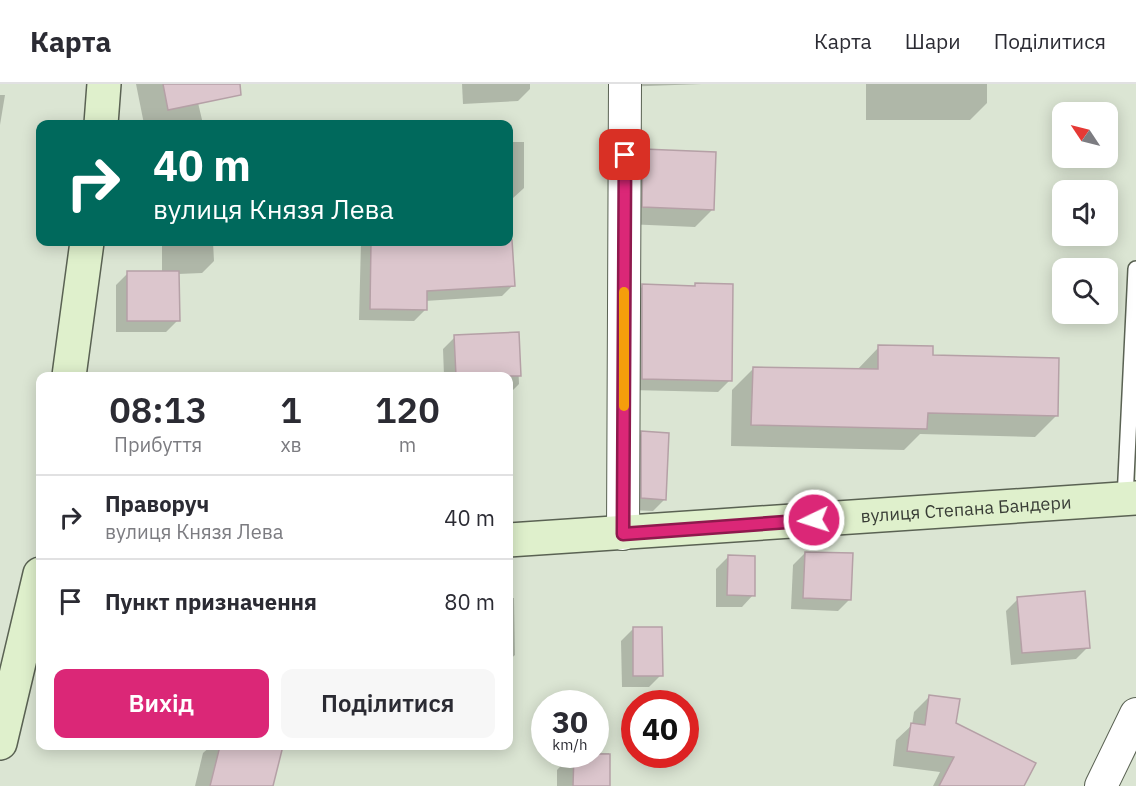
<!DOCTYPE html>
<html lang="uk">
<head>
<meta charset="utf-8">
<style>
	body { margin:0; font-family:"IBM Plex Sans",sans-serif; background:#f7f7f7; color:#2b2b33; height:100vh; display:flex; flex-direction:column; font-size:22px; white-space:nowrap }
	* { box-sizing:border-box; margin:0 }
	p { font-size:20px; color:#7c7c81 }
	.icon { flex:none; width:33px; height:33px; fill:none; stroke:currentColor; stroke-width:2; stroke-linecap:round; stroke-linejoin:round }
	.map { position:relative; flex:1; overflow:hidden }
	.sheet { position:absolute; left:36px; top:288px; width:477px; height:378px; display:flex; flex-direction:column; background:#fff; border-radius:12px; box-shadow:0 3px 15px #0003 }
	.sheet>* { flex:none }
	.top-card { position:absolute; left:36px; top:36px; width:477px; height:126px; border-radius:12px; box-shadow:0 3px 15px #0003; background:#00695c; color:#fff; overflow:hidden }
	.needle { width:39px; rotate:305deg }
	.fabs { position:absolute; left:1052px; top:18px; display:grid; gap:12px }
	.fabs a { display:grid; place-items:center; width:66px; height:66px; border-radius:12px; background:#fff; box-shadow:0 3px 15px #0003; font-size:30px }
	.speed { position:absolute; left:531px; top:606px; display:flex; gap:12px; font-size:30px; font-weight:700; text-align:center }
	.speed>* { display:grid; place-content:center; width:78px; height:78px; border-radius:50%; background:#fff; box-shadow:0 3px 15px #0003; line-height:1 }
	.speed small { font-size:15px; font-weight:400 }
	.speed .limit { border:9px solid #d22; background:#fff; color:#111 }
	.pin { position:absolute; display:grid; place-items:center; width:51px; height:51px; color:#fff; margin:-26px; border-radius:12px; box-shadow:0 3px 9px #0006 }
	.me { position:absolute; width:66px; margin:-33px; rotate:266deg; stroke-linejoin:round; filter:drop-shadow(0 0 4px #0008) }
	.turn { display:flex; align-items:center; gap:21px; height:126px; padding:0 18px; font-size:27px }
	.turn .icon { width:78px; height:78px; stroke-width:2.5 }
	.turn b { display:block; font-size:42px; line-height:51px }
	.eta { display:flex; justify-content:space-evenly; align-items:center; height:102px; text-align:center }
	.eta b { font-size:36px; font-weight:600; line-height:42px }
	.action { display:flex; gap:12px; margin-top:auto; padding:12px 18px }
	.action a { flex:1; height:69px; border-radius:12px; background:#db2777; color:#fff; font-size:24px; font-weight:600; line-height:69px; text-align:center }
	.action a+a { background:#f7f7f7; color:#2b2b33 }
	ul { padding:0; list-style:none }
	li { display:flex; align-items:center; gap:18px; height:84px; padding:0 18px; border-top:2px solid #e1e1e2 }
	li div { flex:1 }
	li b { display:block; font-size:22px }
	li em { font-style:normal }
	header { display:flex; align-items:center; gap:36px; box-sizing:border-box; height:84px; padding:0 30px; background:#fff; border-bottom:2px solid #e1e1e2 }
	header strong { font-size:28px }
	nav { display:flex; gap:33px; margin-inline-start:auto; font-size:21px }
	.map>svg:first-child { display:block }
</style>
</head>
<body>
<header>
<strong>Карта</strong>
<nav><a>Карта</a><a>Шари</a><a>Поділитися</a></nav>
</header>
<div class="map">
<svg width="1136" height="702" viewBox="0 0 1136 702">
	<rect width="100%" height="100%" fill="#dbe5d3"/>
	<g fill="#0003">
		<polygon points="136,0 202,0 195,6 203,40 144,40"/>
		<polygon points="462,0 530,0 530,5 518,17 463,20"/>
		<polygon points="621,0 702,0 621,3"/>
		<polygon points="866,0 987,0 987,19 970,36 866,36"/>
		<polygon points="0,11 5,11 0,41"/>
		<polygon points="508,58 524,58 524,104 512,115 508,115"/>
		<polygon points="643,67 712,126 695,143 626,140 626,84"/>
		<polygon points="162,158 213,158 214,177 202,189 178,190 178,236 166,248 116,248 116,201 128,189 162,189"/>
		<polygon points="361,158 455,158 513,201 502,212 425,217 425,226 414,237 359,236"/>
		<polygon points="696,201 730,296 718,308 630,306 631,214 643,202 693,204"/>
		<polygon points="517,250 519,300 508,311 508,292 444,292 443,265 455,253"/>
		<polygon points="879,263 931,273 1057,331 1035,353 920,350 904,366 731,362 732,306 754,284 857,286"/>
		<polygon points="642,349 665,415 653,427 630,426 630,361"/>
		<polygon points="508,351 512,351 512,400 508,403"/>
		<polygon points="805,469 850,515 838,527 791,525 793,481"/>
		<polygon points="728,473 753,511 742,523 716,523 716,485"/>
		<polygon points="508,514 514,514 515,571 508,577"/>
		<polygon points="1018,515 1088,563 1076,575 1011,581 1006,527"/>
		<polygon points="633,545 661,591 649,603 622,603 621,557"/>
		<polygon points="930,612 955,640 1023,702 933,702 940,688 893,682 896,656 912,641 914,628"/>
		<polygon points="211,662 282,663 271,702 195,702 203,669"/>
		<polygon points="609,669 608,702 557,702 557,686 572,670"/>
	</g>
	<g fill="#dcc6cd" stroke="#b5a0a6" stroke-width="1.5">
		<polygon points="163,0 240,0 241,11 168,26"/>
		<polygon points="643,65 716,68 714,126 642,123"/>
		<polygon points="512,156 515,202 427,207 427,226 370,225 371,158"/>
		<polygon points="127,187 179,187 180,237 127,237"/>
		<polygon points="695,199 733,200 732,297 642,295 642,200 695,202"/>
		<polygon points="519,248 521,292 456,292 454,251"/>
		<polygon points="878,261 933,262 933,271 1059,274 1058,332 928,329 927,345 751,341 753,283 878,285"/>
		<polygon points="641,347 669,349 666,416 641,414"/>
		<polygon points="805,468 853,469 851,516 803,514"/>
		<polygon points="728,471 755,472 755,512 727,511"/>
		<polygon points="1085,507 1090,564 1022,569 1017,513"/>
		<polygon points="633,543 662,543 663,592 633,592"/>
		<polygon points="929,611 960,615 956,639 1036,679 1024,702 939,702 954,673 907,667 911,639 925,641"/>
		<polygon points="220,662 283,662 273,702 210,702"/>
		<polygon points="574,670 610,670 610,702 573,702"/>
	</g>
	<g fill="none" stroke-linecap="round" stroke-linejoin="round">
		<g stroke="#5a6253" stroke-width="18">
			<polyline id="lane" points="1125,415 1136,185"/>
		</g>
		<g stroke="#5a6253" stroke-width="34">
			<g id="street">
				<polyline points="623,450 625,0"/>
				<polyline points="1101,702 1136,630"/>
			</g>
		</g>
		<g stroke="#5a6253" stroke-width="36">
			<g id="secondary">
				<polyline points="101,40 104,0"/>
				<polyline points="69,292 87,158"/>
				<path id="s1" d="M508 456 1136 414"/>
				<polyline points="0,659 40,490"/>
			</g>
		</g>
		<use href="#lane" stroke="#fff" stroke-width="15"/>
		<use href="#street" stroke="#fff" stroke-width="32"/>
		<use href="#secondary" stroke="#dff0cc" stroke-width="33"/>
	</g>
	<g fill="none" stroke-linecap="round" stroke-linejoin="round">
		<g stroke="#8e194d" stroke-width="15">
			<polyline id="route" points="625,71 623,450 814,436"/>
		</g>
		<use href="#route" stroke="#db2777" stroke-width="10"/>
		<polyline stroke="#f59e0b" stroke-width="10" points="624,322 624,208"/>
	</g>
	<g text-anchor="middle" stroke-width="4.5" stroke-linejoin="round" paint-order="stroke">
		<g font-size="18" fill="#393d36" stroke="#fff">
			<text dy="6" stroke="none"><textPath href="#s1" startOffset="459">вулиця Степана Бандери</textPath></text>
		</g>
	</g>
</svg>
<div class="fabs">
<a><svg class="needle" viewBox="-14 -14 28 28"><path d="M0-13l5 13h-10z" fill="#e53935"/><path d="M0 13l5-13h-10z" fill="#7c7c81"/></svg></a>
<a><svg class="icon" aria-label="sound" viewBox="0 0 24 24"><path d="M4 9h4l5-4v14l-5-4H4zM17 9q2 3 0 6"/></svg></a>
<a><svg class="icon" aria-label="search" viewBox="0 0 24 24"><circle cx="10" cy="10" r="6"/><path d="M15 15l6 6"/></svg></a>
</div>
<div class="speed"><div>30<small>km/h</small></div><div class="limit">40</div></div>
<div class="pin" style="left:625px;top:71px;background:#d93025"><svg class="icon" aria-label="arrive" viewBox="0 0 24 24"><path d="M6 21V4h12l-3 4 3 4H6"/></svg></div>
<svg class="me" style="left:814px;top:436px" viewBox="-20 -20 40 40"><circle r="17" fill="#db2777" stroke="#fff" stroke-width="3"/><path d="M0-11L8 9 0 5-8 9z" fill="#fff"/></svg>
<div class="top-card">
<div class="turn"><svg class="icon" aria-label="right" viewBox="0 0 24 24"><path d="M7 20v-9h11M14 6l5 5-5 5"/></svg><div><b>40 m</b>вулиця Князя Лева</div></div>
</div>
<section class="sheet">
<div class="eta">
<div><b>08:13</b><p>Прибуття</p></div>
<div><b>1</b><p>хв</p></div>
<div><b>120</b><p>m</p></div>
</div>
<ul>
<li><svg class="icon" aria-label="right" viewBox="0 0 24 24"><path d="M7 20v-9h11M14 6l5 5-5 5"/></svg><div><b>Праворуч</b><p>вулиця Князя Лева</p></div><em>40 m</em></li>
<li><svg class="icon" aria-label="arrive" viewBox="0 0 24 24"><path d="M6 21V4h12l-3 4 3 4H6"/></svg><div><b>Пункт призначення</b></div><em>80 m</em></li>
</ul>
<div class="action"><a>Вихід</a><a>Поділитися</a></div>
</section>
</div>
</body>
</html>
